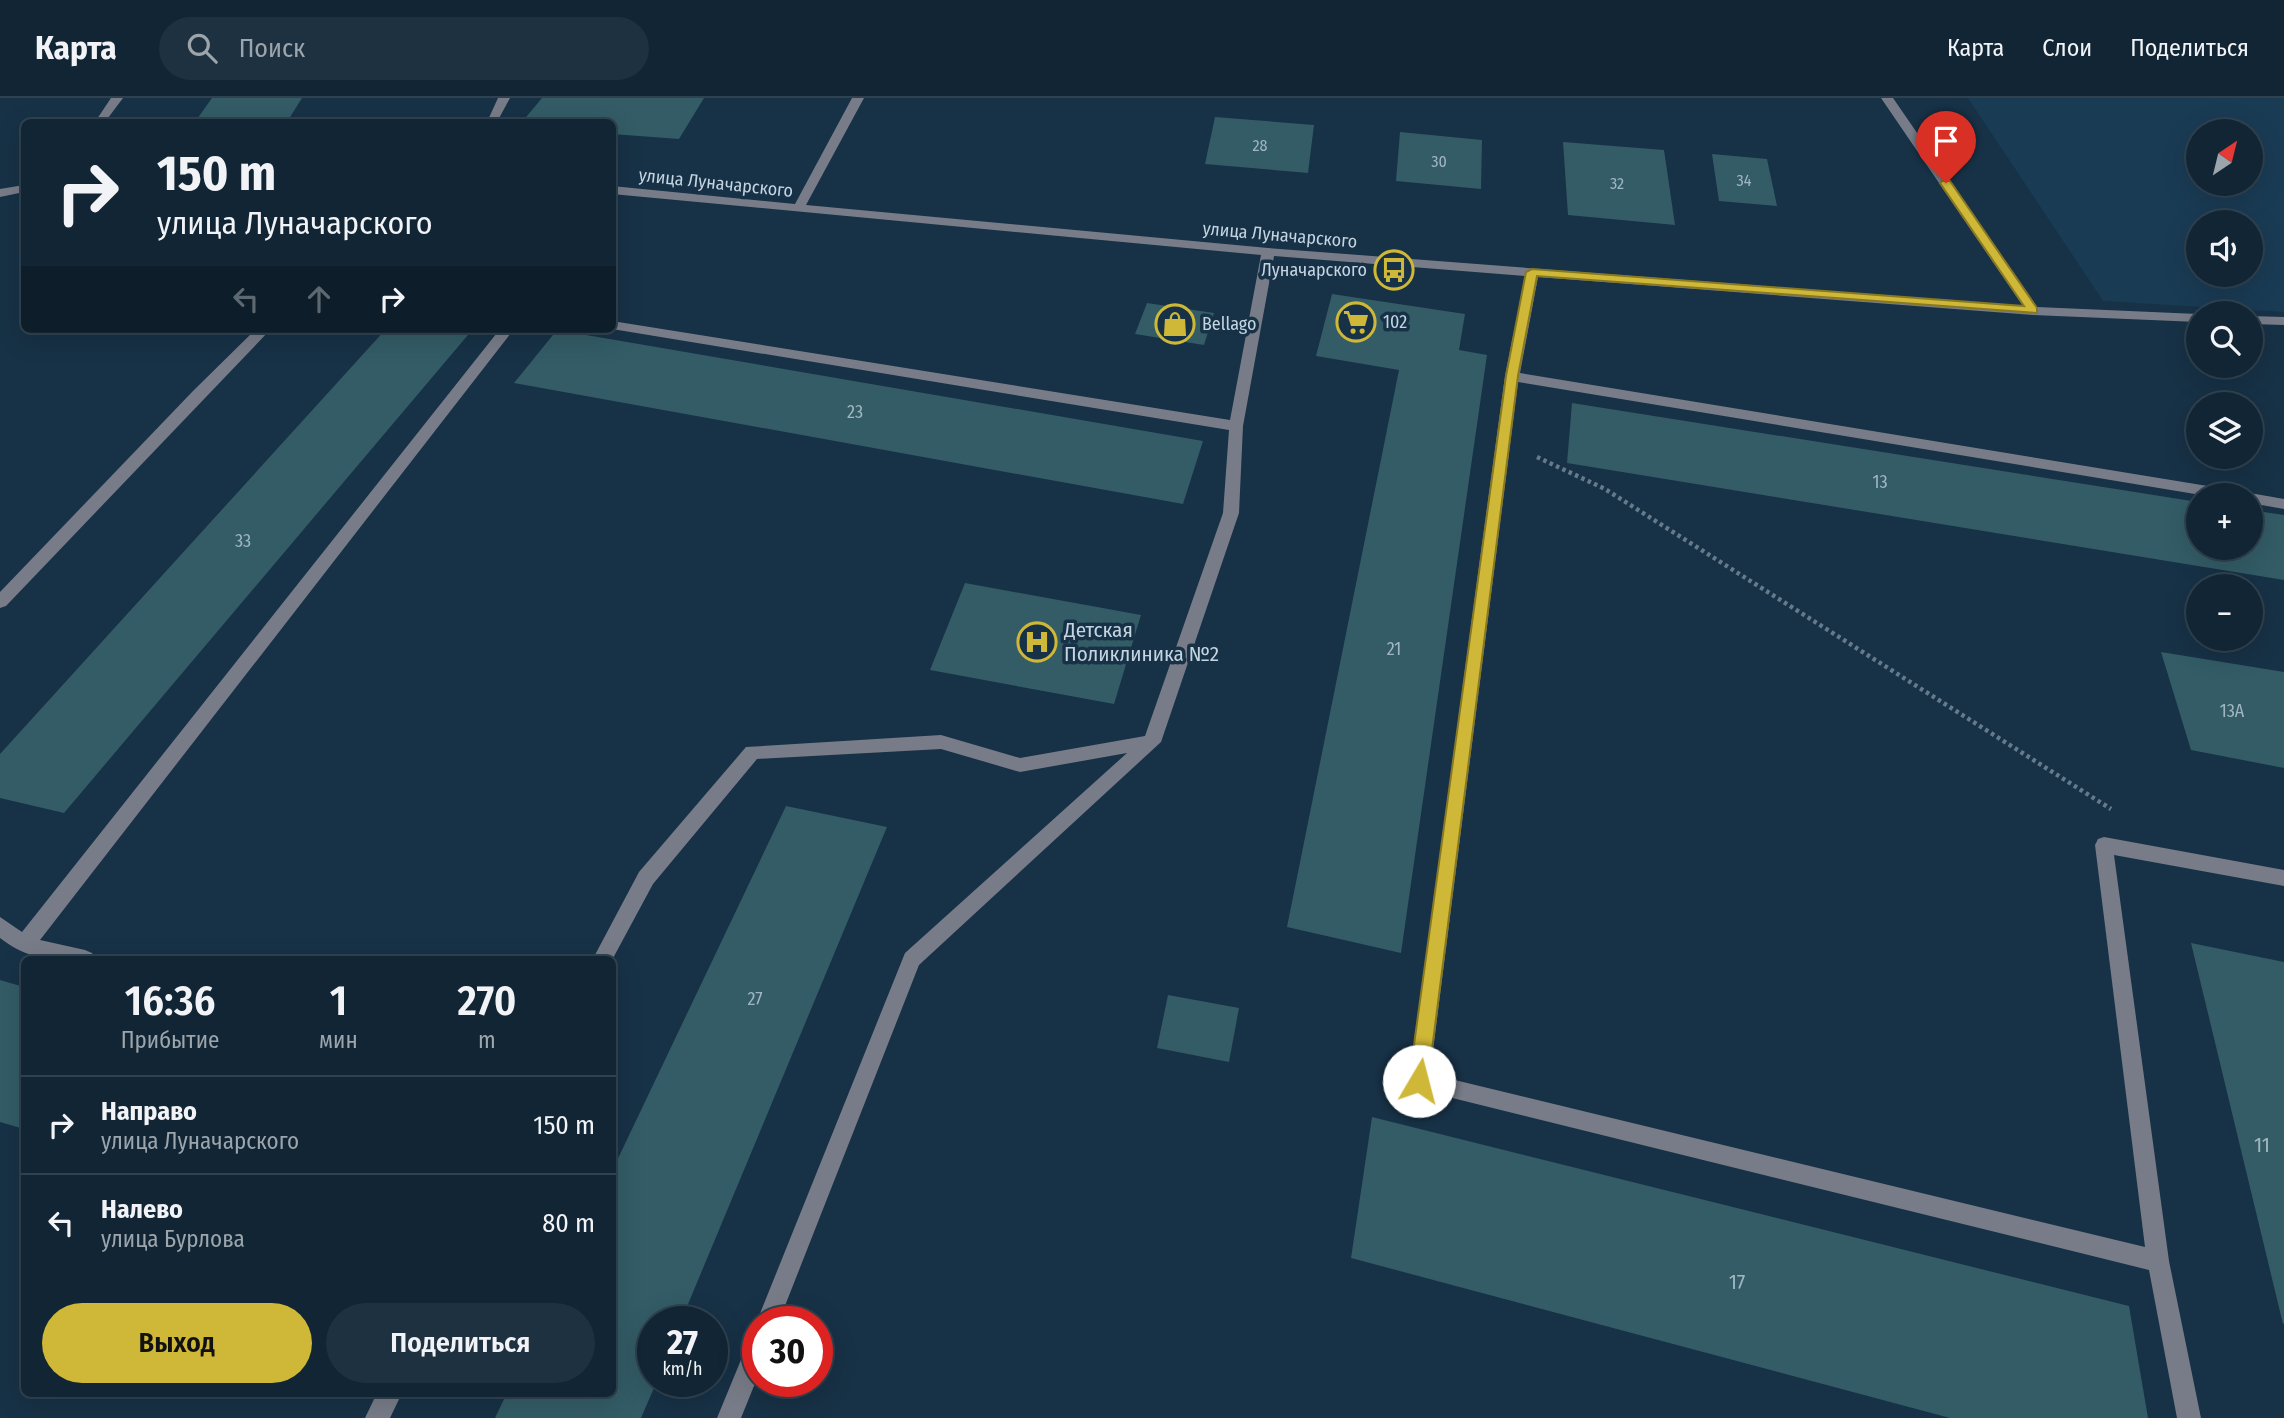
<!DOCTYPE html>
<html lang="ru">
<head>
<meta charset="utf-8">
<style>
	body { margin:0; font-family:"Fira Sans Condensed",sans-serif; background:#1e3140; color:#f1f3f6; height:100vh; display:flex; flex-direction:column; font-size:26px; white-space:nowrap }
	* { box-sizing:border-box; margin:0 }
	p { font-size:23px; color:#9ca5ac }
	.icon { flex:none; width:38px; height:38px; fill:none; stroke:currentColor; stroke-width:2; stroke-linecap:round; stroke-linejoin:round }
	.map { position:relative; flex:1; overflow:hidden }
	.sheet { position:absolute; left:21px; top:858px; width:595px; height:441px; display:flex; flex-direction:column; background:#112534; border-radius:10px; box-shadow:0 7px 28px #0002,0 0 0 2px #30424f }
	.sheet>* { flex:none }
	.top-card { position:absolute; left:21px; top:21px; width:595px; height:214px; border-radius:10px; box-shadow:0 7px 28px #0002,0 0 0 2px #30424f; background:#112534; color:#f1f3f6; overflow:hidden }
	.needle { width:46px; rotate:35deg }
	.controls { position:absolute; left:2186px; top:21px; display:grid; gap:14px }
	.controls a { display:grid; place-items:center; width:77px; height:77px; border-radius:50%; background:#112534; box-shadow:0 7px 28px #0002,0 0 0 2px #30424f; font-size:35px }
	.speed { position:absolute; left:637px; top:1208px; display:flex; gap:14px; font-size:35px; font-weight:700; text-align:center }
	.speed>* { display:grid; place-content:center; width:91px; height:91px; border-radius:50%; background:#112534; box-shadow:0 7px 28px #0002,0 0 0 2px #30424f; line-height:1 }
	.speed small { font-size:18px; font-weight:400 }
	.speed .limit { border:10px solid #d22; background:#fff; color:#111 }
	.pin { position:absolute; display:grid; place-items:center; width:60px; height:60px; color:#fff; margin:-72px -30px; border-radius:50% 50% 50% 0; rotate:-45deg; box-shadow:0 0 7px #0007 }
	.pin .icon { rotate:45deg }
	.me { position:absolute; width:77px; margin:-38px; rotate:8deg; stroke-linejoin:round; filter:drop-shadow(0 0 5px #0008) }
	.turn { display:flex; align-items:center; gap:24px; height:147px; padding:0 21px; font-size:32px }
	.turn .icon { width:91px; height:91px; stroke-width:2.5 }
	.turn b { display:block; font-size:49px; line-height:60px }
	.lanes { display:flex; align-items:center; height:66px; padding:0 21px; background:#0003; justify-content:center; gap:35px; direction:ltr }
	.lanes .off { opacity:.35 }
	.eta { display:flex; justify-content:space-evenly; align-items:center; height:119px; text-align:center }
	.eta b { font-size:42px; font-weight:600; line-height:49px }
	.cta { display:flex; gap:14px; margin-top:auto; padding:14px 21px }
	.cta a { flex:1; height:80px; border-radius:42px; background:#cfb837; color:#111; font-size:28px; font-weight:600; line-height:80px; text-align:center }
	.cta a+a { background:#1e3140; color:#f1f3f6 }
	ul { padding:0; list-style:none }
	li { display:flex; align-items:center; gap:21px; height:98px; padding:0 21px; border-top:2px solid #30424f }
	li div { flex:1 }
	li b { display:block; font-size:26px }
	li em { font-style:normal }
	header { display:flex; align-items:center; gap:42px; box-sizing:border-box; height:98px; padding:0 35px; background:#112534; border-bottom:2px solid #30424f }
	header strong { font-size:33px }
	nav { display:flex; gap:38px; margin-inline-start:auto; font-size:24px }
	.search { width:490px; height:63px; background:#1e3140; display:flex; align-items:center; gap:18px; box-sizing:border-box; padding:0 24px; border-radius:38px; color:#9ca5ac; font-size:26px }
	.map>svg:first-child { display:block }
</style>
</head>
<body>
<header>
<strong>Карта</strong>
<div class="search"><svg class="icon" aria-label="search" viewBox="0 0 24 24"><circle cx="10" cy="10" r="6"/><path d="M15 15l6 6"/></svg>Поиск</div>
<nav><a>Карта</a><a>Слои</a><a>Поделиться</a></nav>
</header>
<div class="map">
<svg width="2284" height="1320" viewBox="0 0 2284 1320">
	<rect width="100%" height="100%" fill="#173146"/>
	<path fill="#1a3b54" fill-rule="evenodd" d="M1968 0H2284V214L2103 203ZM2198 33H2250V86H2198ZM2250 124V177H2198V124Z"/>
	<g fill="#335c66">
		<polygon points="212,0 302,0 287,24 195,24"/>
		<polygon points="542,0 704,0 679,41 612,36 612,24 522,24"/>
		<polygon points="1215,19 1314,27 1308,75 1205,66"/>
		<polygon points="1400,34 1482,42 1481,91 1396,83"/>
		<polygon points="1563,44 1664,52 1675,127 1568,117"/>
		<polygon points="1712,56 1767,61 1777,108 1719,103"/>
		<polygon points="1332,196 1465,216 1459,252 1487,257 1401,855 1287,829 1399,272 1316,258"/>
		<polygon points="1147,205 1214,215 1204,247 1135,236"/>
		<polygon points="386,231 473,231 64,715 0,700 0,656"/>
		<polygon points="557,232 1203,343 1183,406 514,285"/>
		<polygon points="1572,305 2198,404 2198,450 2250,450 2250,412 2284,417 2284,482 1567,365"/>
		<polygon points="965,485 1141,517 1114,606 930,572"/>
		<polygon points="2161,554 2284,574 2284,670 2191,652"/>
		<polygon points="786,708 887,729 681,1223 653,1223 653,1283 657,1283 641,1320 495,1320 507,1295 612,1295 612,1073"/>
		<polygon points="2191,845 2284,864 2284,1225 2283,1226"/>
		<polygon points="0,882 24,889 24,1031 0,1024"/>
		<polygon points="1168,897 1239,910 1229,964 1157,950"/>
		<polygon points="1372,1019 2129,1208 2148,1320 1950,1320 1351,1160"/>
	</g>
	<g fill="none" stroke-linecap="round" stroke-linejoin="round">
		<polyline stroke="#657b8c" stroke-width="4.5" stroke-dasharray="3.5 3.5" stroke-linecap="butt" points="1537,359 1605,391 2111,711"/>
		<g fill="#787c88" fill-rule="evenodd">
			<polygon points="111,0 123,0 105,24 95,24"/>
			<polygon points="498,0 510,0 497,24 487,24"/>
			<polygon points="852,0 864,0 806,107 1268,150 2023,208 1881,0 1893,0 2037,209 2198,216 2198,224 2033,217 1538,179 1520,275 2232,392 2239,397 2201,397 1518,284 1430,976 2145,1149 2095,747 2098,741 2104,739 2284,772 2284,788 2114,757 2169,1163 2201,1320 2177,1320 2149,1172 1412,990 1409,983 1505,278 1525,178 1274,158 1243,328 1239,415 1161,644 919,867 779,1223 758,1223 758,1226 757,1223 905,855 1127,655 1020,674 941,651 757,661 653,786 612,862 593,861 596,855 639,774 746,649 941,637 1020,660 1145,638 1223,415 1229,332 612,231 612,223 1230,322 1261,157 612,96 612,88 795,106"/>
			<polygon points="24,87 24,94 0,99 0,91"/>
			<polygon points="2250,218 2284,219 2284,227 2250,226"/>
			<polygon points="256,231 271,231 6,508 0,510 0,494 193,293"/>
			<path d="M500 231H514L40 842 85 852 92 855 95 861C55 861 32 865 0 840V819L22 834Z"/>
			<polygon points="2250,395 2284,401 2284,411 2250,405 2250,397 2244,397"/>
			<polygon points="758,1237 758,1278 741,1320 717,1320 750,1240"/>
			<polygon points="377,1295 402,1295 390,1320 365,1320"/>
		</g>
	</g>
	<polygon fill="#cfb837" stroke="#877824" stroke-width="2" points="1942,83 1950,83 2037,210 2037,215 1537,178 1518,278 1428,983 1425,989 1419,992 1412,989 1409,983 1506,278 1526,174 1532,171 2024,208 1940,85"/>
	<defs>
		<g id="bus-ring" transform="scale(2.0125)"><circle r="9.5" fill="#173146" stroke="#cfb837" stroke-width="1.5"/><path d="M-5-6H5V4H4V6H2V4H-2V6H-4V4H-5ZM-3.5-4V0h7V-4ZM-3.5 1.2v1.5H-2V1.2ZM2 1.2v1.5H3.5V1.2Z" fill="#cfb837"/></g>
		<g id="supermarket-ring" transform="scale(2.0125)"><circle r="9.5" fill="#173146" stroke="#cfb837" stroke-width="1.5"/><path d="M-6-5.5h2.5l.6 2H6L4.5 2H-2.5L-4.4-4H-6ZM-1.5 3.2a1.3 1.3 0 1 0 .1 0ZM3 3.2a1.3 1.3 0 1 0 .1 0Z" fill="#cfb837"/></g>
		<g id="shop-ring" transform="scale(2.0125)"><circle r="9.5" fill="#173146" stroke="#cfb837" stroke-width="1.5"/><path d="M-5-2.5h2.3a2.7 3.5 0 0 1 5.4 0H5L5.5 6h-11ZM-1.5-2.5h3a1.5 2.3 0 0 0-3 0Z" fill="#cfb837"/></g>
		<g id="hospital-ring" transform="scale(2.0125)"><circle r="9.5" fill="#173146" stroke="#cfb837" stroke-width="1.5"/><path d="M-5-5h3v3.5h4V-5h3V5h-3V1.5h-4V5h-3Z" fill="#cfb837"/></g>
	</defs>
	<g fill-rule="evenodd">
		<use href="#bus-ring" x="1394" y="172"/>
		<use href="#supermarket-ring" x="1356" y="224"/>
		<use href="#shop-ring" x="1175" y="226"/>
		<use href="#hospital-ring" x="1037" y="544"/>
	</g>
	<g text-anchor="middle" stroke-width="7" stroke-linejoin="round" paint-order="stroke">
		<g font-size="16" fill="#a0b6c2">
			<text x="1260" y="53">28</text>
			<text x="1439" y="69">30</text>
			<text x="1744" y="88">34</text>
			<text x="1617" y="91">32</text>
		</g>
		<g font-size="18" fill="#c4d4e1" stroke="#173146">
			<text transform="translate(716 85) rotate(6)" y="6">улица Луначарского</text>
			<text transform="translate(1280 137) rotate(5)" y="6">улица Луначарского</text>
		</g>
		<g font-size="18" fill="#c4d4e1" stroke="#173146" text-anchor="start">
			<text x="1367" y="178" text-anchor="end">Луначарского</text>
			<text x="1383" y="230">102</text>
			<text x="1202" y="232">Bellago</text>
		</g>
		<g font-size="18" fill="#a0b6c2">
			<text x="855" y="320">23</text>
			<text x="1880" y="390">13</text>
			<text x="243" y="449">33</text>
			<text x="1394" y="557">21</text>
			<text x="2232" y="619">13А</text>
			<text x="755" y="907">27</text>
		</g>
		<g font-size="21" fill="#c4d4e1" stroke="#173146" text-anchor="start">
			<text x="1064" y="539">Детская<tspan x="1064" dy="24">Поликлиника №2</tspan></text>
		</g>
		<g font-size="21" fill="#a0b6c2">
			<text x="2262" y="1054">11</text>
			<text x="1737" y="1191">17</text>
		</g>
	</g>
</svg>
<div class="controls">
<a><svg class="needle" viewBox="-14 -14 28 28"><path d="M0-13l5 13h-10z" fill="#e53935"/><path d="M0 13l5-13h-10z" fill="#9ca5ac"/></svg></a>
<a><svg class="icon" aria-label="sound" viewBox="0 0 24 24"><path d="M4 9h4l5-4v14l-5-4H4zM17 9q2 3 0 6"/></svg></a>
<a><svg class="icon" aria-label="search" viewBox="0 0 24 24"><circle cx="10" cy="10" r="6"/><path d="M15 15l6 6"/></svg></a>
<a><svg class="icon" aria-label="layers" viewBox="0 0 24 24"><path d="M12 4l9 5-9 5-9-5zM3 14l9 5 9-5"/></svg></a>
<a>+</a>
<a>−</a>
</div>
<div class="speed"><div>27<small>km/h</small></div><div class="limit">30</div></div>
<div class="pin" style="left:1946px;top:85px;background:#d93025"><svg class="icon" aria-label="arrive" viewBox="0 0 24 24"><path d="M6 21V4h12l-3 4 3 4H6"/></svg></div>
<svg class="me" style="left:1419px;top:983px" viewBox="-20 -20 40 40"><circle r="19" fill="#fff"/><path d="M0-13L10 11 0 6-10 11z" fill="#cfb837"/></svg>
<div class="top-card">
<div class="turn"><svg class="icon" aria-label="right" viewBox="0 0 24 24"><path d="M7 20v-9h11M14 6l5 5-5 5"/></svg><div><b>150 m</b>улица Луначарского</div></div>
<div class="lanes"><svg class="icon off" aria-label="left" viewBox="0 0 24 24"><path d="M17 20v-9H6M10 6l-5 5 5 5"/></svg><svg class="icon off" aria-label="ahead" viewBox="0 0 24 24"><path d="M12 20V5M6 11l6-6 6 6"/></svg><svg class="icon" aria-label="right" viewBox="0 0 24 24"><path d="M7 20v-9h11M14 6l5 5-5 5"/></svg></div>
</div>
<section class="sheet">
<div class="eta">
<div><b>16:36</b><p>Прибытие</p></div>
<div><b>1</b><p>мин</p></div>
<div><b>270</b><p>m</p></div>
</div>
<ul>
<li><svg class="icon" aria-label="right" viewBox="0 0 24 24"><path d="M7 20v-9h11M14 6l5 5-5 5"/></svg><div><b>Направо</b><p>улица Луначарского</p></div><em>150 m</em></li>
<li><svg class="icon" aria-label="left" viewBox="0 0 24 24"><path d="M17 20v-9H6M10 6l-5 5 5 5"/></svg><div><b>Налево</b><p>улица Бурлова</p></div><em>80 m</em></li>
</ul>
<div class="cta"><a>Выход</a><a>Поделиться</a></div>
</section>
</div>
</body>
</html>
